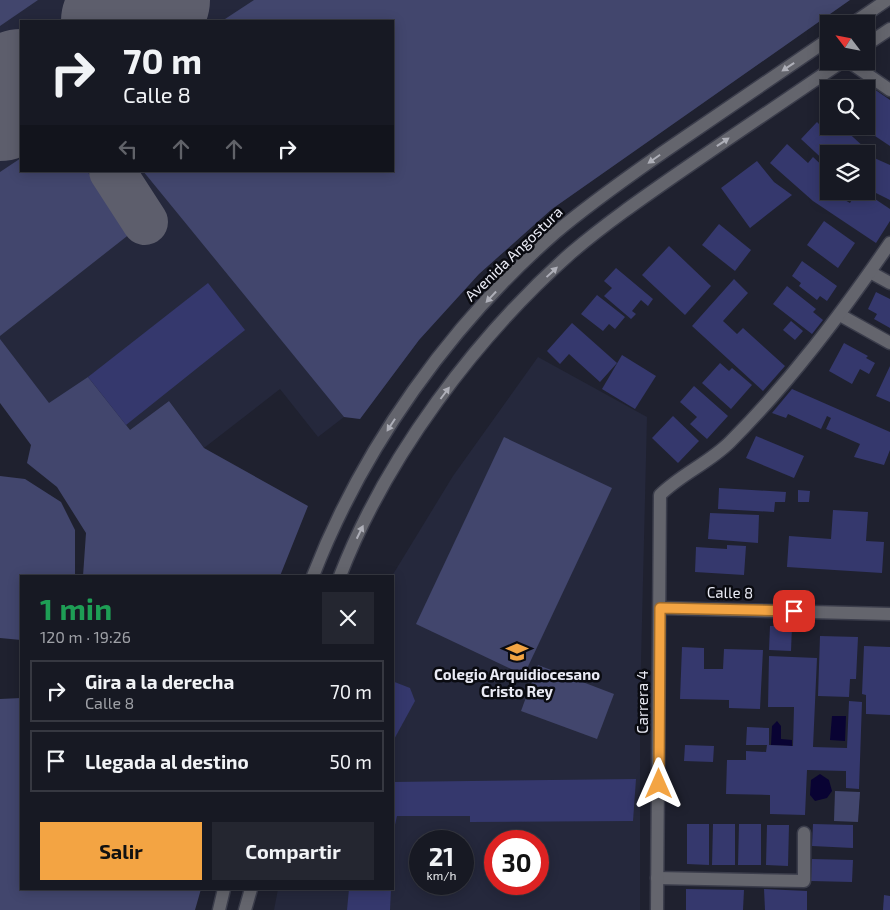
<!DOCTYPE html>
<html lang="es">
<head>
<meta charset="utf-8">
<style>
	body { margin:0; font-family:"Exo 2",sans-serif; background:#242630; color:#f1f3f6; height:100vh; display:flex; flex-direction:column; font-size:19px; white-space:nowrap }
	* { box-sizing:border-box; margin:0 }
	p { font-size:16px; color:#9ea0a6 }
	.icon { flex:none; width:28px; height:28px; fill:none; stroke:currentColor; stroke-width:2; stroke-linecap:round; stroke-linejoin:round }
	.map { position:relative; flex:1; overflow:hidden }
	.details { position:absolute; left:20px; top:575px; width:374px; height:315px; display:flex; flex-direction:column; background:#171923; border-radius:0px; box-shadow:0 2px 12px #0003,0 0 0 1px #363841 }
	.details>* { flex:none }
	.top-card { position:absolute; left:20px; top:20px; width:374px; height:152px; border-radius:0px; box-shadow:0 2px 12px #0003,0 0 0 1px #363841; background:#171923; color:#f1f3f6; overflow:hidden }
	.needle { width:32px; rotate:302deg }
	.controls { position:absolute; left:820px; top:15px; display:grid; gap:10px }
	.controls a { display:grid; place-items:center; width:55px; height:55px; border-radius:0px; background:#171923; box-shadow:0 2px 12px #0003,0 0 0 1px #363841; font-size:25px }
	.speed { position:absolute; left:409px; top:830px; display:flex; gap:10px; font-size:25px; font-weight:700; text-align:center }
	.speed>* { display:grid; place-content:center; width:65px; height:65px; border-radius:50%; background:#171923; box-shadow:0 2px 12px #0003,0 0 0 1px #363841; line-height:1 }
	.speed small { font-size:12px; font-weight:400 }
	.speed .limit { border:8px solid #d22; background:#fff; color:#111 }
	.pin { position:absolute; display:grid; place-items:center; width:42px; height:42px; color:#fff; margin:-21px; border-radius:10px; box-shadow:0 2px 8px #0006 }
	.me { position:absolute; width:55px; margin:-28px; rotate:0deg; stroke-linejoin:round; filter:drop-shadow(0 0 4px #0008) }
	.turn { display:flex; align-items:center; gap:18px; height:105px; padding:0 20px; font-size:22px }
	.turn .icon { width:65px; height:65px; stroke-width:2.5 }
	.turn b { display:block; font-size:35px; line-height:42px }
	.lanes { display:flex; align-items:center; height:48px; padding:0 20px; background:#0003; justify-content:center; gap:25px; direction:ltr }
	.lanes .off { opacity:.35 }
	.round { display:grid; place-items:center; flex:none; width:52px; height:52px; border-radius:0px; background:#242630 }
	.head { display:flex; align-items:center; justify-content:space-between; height:85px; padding:0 20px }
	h1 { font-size:30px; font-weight:700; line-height:38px; color:#1e9e55 }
	.button { display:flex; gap:10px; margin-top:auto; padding:10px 20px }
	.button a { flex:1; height:58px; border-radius:0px; background:#f3a443; color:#111; font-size:20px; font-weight:700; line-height:58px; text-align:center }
	.button a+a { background:#242630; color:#f1f3f6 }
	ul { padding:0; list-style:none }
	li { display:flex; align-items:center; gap:15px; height:62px; margin:0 10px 8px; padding:0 10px; border:2px solid #363841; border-radius:0px }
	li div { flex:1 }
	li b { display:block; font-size:19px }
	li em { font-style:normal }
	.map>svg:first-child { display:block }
</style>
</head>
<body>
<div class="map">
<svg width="890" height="910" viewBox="0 0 890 910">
	<rect width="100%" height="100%" fill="#1f212f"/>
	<g fill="#25283c" fill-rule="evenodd">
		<path d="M0 0H850L552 209 479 274 419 340 360 419 344 417 318 437 280 389 204 448 169 401 77 471 0 369ZM21 21H392V171H21Z"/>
		<path d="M538 357 647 417 640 703V910H274L278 889H392V576L453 476ZM420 841H462V884H420ZM495 841H538V884H495Z"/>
	</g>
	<g fill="#42466d">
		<polygon points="0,0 38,0 0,26"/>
		<polygon points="254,0 850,0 552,209 479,274 419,340 360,419 344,417 143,171 392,171 392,21 222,21"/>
		<polygon points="21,158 21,171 87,171 131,233 0,336 0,172"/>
		<polygon points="0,339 49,403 88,377 130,430 169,401 204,448 308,506 280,576 83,576 86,533 57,487 27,463 31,445 0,403"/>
		<polygon points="504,437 612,488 524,675 416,624"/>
		<polygon points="0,476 25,479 61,502 75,530 75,576 21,576 21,640 0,638"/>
		<polygon points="538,665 614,694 597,739 521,711"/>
		<polygon points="21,698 21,889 201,889 195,910 0,910 0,699"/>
		<polygon points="835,791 860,792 858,822 834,821"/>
	</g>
	<g fill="#090333">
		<polygon points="832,716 846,716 845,741 830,740"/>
		<polygon points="777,721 781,726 781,739 792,740 792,746 771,745 772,726"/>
		<polygon points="820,774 829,780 832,791 827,798 815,801 810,795 811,780"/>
	</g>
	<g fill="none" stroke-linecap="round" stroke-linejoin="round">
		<polyline stroke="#5d5e6c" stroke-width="46" points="112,171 145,222"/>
		<g stroke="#5d5e6c" stroke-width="118">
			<polyline points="120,21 151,0"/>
			<polyline points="0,102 21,88"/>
		</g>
	</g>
	<g fill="#35386d">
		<polygon points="864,82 890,100 890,146 860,126 866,126 866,89 859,89"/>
		<polygon points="817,122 828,133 834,126 841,126 866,149 861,154 852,145 847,151 850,154 829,154 829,165 801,139"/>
		<polygon points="787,144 808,163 813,157 829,172 829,183 825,187 829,191 850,203 857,191 863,191 890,209 890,221 876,243 813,201 770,163"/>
		<polygon points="872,157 890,165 890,200 866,188 866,169"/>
		<polygon points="757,161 774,182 792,195 750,228 721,188"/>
		<polygon points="824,221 855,243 838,268 807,245"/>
		<polygon points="719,224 751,250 735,271 702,245"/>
		<polygon points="669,246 711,286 685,315 642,275"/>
		<polygon points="802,261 837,286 827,301 820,296 817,300 799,286 801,283 792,276"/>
		<polygon points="616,268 653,299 648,306 641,300 632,311 636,314 631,319 604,296 612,288 604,281"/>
		<polygon points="734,279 748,293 723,321 737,334 743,328 785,366 763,391 692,326"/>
		<polygon points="208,283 245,330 126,425 88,377"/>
		<polygon points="787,286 816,309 813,312 823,320 812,334 773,304"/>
		<polygon points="876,292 890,299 890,328 874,319 877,314 868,309"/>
		<polygon points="597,295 625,317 615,329 609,324 603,331 581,314"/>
		<polygon points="791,321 803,331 795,340 783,330"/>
		<polygon points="572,323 617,363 600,382 569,354 560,364 547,351"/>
		<polygon points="844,343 868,356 866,358 875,363 869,374 860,369 852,384 829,371"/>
		<polygon points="622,355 656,376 635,409 602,389"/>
		<polygon points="720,363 729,371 732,368 752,385 731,409 702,383"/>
		<polygon points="890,366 890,402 876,396"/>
		<polygon points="694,386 728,416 707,439 690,424 697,417 680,402"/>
		<polygon points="792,389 890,432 890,450 884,465 854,457 860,444 826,429 831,418 827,416 821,429 788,414 786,418 772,413"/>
		<polygon points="673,416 699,441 678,463 652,438"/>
		<polygon points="756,436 804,456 794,478 746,458"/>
		<polygon points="719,488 786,492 785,502 775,502 774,512 718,509"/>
		<polygon points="798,490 810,491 809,502 798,502"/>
		<polygon points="833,510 868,512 866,541 884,542 882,573 787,567 789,536 831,539"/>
		<polygon points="710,513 759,515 758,543 708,539"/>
		<polygon points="727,545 746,546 744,575 695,572 696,547 727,549"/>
		<polygon points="770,626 792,626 791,651 769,650"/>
		<polygon points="820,636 858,637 856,679 850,679 849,697 818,696"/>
		<polygon points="864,646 890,647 890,715 866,714 866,695 862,694"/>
		<polygon points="682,647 704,648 704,669 723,669 724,649 763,650 760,709 729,708 729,700 680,699"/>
		<polygon points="769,656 817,658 813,747 847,748 849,701 862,702 859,789 846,788 846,771 807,770 805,815 770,814 770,795 726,794 727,760 746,760 746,751 766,752 767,745 746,745 747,727 769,728 769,745 793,746 794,707 768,707"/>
		<polygon points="392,681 410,688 415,701 392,743"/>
		<polygon points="685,745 714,746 713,762 684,761"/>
		<polygon points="636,779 633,821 470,822 470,816 397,816 392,838 392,782"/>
		<polygon points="687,824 709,824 709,865 687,864"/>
		<polygon points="713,824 735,824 735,865 712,865"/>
		<polygon points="739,824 761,824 761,865 738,865"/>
		<polygon points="813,824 853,825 853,848 812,846"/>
		<polygon points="767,825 789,825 788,866 766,865"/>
		<polygon points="812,859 853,860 852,882 811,881"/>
		<polygon points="349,889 391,889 390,910 347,910"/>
		<polygon points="686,889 744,890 743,910 686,910"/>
		<polygon points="764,889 807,891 807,910 765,910"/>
		<polygon points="884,895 890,896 890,910 883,910"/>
	</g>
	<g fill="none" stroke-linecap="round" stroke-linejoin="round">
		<g stroke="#3b3d4b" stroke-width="15">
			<g id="minor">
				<polyline points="852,24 887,0"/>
				<polyline points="866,45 890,29"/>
				<polyline points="848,61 890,90"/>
				<polyline points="870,272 890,283"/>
				<polyline points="840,315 890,343"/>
				<path d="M313 576C363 447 450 325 555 233 589 204 625 179 662 153 717 115 773 77 829 39"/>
				<path d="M340 576C386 457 476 337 571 253 605 224 641 199 677 174 732 136 787 99 843 61"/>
				<polyline points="660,608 890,614"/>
				<polyline points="657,878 804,881 804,833"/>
				<polyline points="219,910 224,889"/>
				<polyline points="245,910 251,889"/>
				<path d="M657 910 660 495C681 474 709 463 730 442 791 381 841 314 890 243"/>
			</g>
		</g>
		<use href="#minor" stroke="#64656d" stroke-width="12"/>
	</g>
	<defs><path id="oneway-solid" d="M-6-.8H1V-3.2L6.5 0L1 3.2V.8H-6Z" transform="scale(1.25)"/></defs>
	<g fill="#aeafb8">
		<use href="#oneway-solid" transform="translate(788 67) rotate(146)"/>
		<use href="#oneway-solid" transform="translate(723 142) rotate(-34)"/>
		<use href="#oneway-solid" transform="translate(654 159) rotate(145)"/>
		<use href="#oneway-solid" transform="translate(552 272) rotate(-43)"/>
		<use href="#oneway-solid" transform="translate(491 297) rotate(133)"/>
		<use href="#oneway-solid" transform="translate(445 393) rotate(-53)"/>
		<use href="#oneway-solid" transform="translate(391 425) rotate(123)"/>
		<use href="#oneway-solid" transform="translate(360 532) rotate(-64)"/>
	</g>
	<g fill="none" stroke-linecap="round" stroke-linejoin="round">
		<g stroke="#9e6b2c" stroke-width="12">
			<polyline id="route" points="659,784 660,608 794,611"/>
		</g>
		<use href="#route" stroke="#f3a443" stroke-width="9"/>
	</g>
	<defs>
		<g id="school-bare" transform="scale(1.725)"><path d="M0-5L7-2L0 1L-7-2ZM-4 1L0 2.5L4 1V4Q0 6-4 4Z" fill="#f3a443" stroke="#0a0b11" stroke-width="2.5" paint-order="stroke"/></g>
	</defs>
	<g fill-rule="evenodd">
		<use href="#school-bare" x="517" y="652"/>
	</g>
	<g text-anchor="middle" stroke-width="5" stroke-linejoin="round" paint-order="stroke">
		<g font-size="15" fill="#eaebf5" stroke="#0a0b11">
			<text transform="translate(514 254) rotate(-44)" y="5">Avenida Angostura</text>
			<text transform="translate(730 593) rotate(1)" y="5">Calle 8</text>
			<text transform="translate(643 702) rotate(-90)" y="5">Carrera 4</text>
		</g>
		<g font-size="15" font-weight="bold" fill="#eaebf5" stroke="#0a0b11">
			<text x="517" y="680">Colegio Arquidiocesano<tspan x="517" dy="17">Cristo Rey</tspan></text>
		</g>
	</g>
</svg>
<div class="controls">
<a><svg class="needle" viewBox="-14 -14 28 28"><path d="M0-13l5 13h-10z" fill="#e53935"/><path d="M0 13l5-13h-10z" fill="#9ea0a6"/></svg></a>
<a><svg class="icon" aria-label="search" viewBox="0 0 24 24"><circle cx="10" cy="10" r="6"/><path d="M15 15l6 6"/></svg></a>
<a><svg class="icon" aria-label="layers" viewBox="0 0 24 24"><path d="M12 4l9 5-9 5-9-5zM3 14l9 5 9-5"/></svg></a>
</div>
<div class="speed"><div>21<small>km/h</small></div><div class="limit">30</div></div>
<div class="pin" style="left:794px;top:611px;background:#d93025"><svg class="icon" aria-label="arrive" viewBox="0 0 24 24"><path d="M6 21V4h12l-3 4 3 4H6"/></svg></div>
<svg class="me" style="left:659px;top:784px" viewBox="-20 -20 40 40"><path d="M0-17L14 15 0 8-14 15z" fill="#f3a443" stroke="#fff" stroke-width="4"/></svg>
<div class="top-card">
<div class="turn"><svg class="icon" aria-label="right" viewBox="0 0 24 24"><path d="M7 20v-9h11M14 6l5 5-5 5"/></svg><div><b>70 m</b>Calle 8</div></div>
<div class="lanes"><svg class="icon off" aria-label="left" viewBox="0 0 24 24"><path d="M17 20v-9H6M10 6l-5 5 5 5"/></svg><svg class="icon off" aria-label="ahead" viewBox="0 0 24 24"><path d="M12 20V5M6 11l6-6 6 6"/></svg><svg class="icon off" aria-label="ahead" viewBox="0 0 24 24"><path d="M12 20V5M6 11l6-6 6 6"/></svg><svg class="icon" aria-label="right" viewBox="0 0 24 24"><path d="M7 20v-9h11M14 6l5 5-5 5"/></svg></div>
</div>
<section class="details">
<div class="head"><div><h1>1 min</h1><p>120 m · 19:26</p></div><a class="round"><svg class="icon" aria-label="close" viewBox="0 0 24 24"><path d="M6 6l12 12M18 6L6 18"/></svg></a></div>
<ul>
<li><svg class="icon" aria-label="right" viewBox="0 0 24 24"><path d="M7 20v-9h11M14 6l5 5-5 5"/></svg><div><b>Gira a la derecha</b><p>Calle 8</p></div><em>70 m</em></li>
<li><svg class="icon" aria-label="arrive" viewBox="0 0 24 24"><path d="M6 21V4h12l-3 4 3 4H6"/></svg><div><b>Llegada al destino</b></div><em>50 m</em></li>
</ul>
<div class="button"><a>Salir</a><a>Compartir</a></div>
</section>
</div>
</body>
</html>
